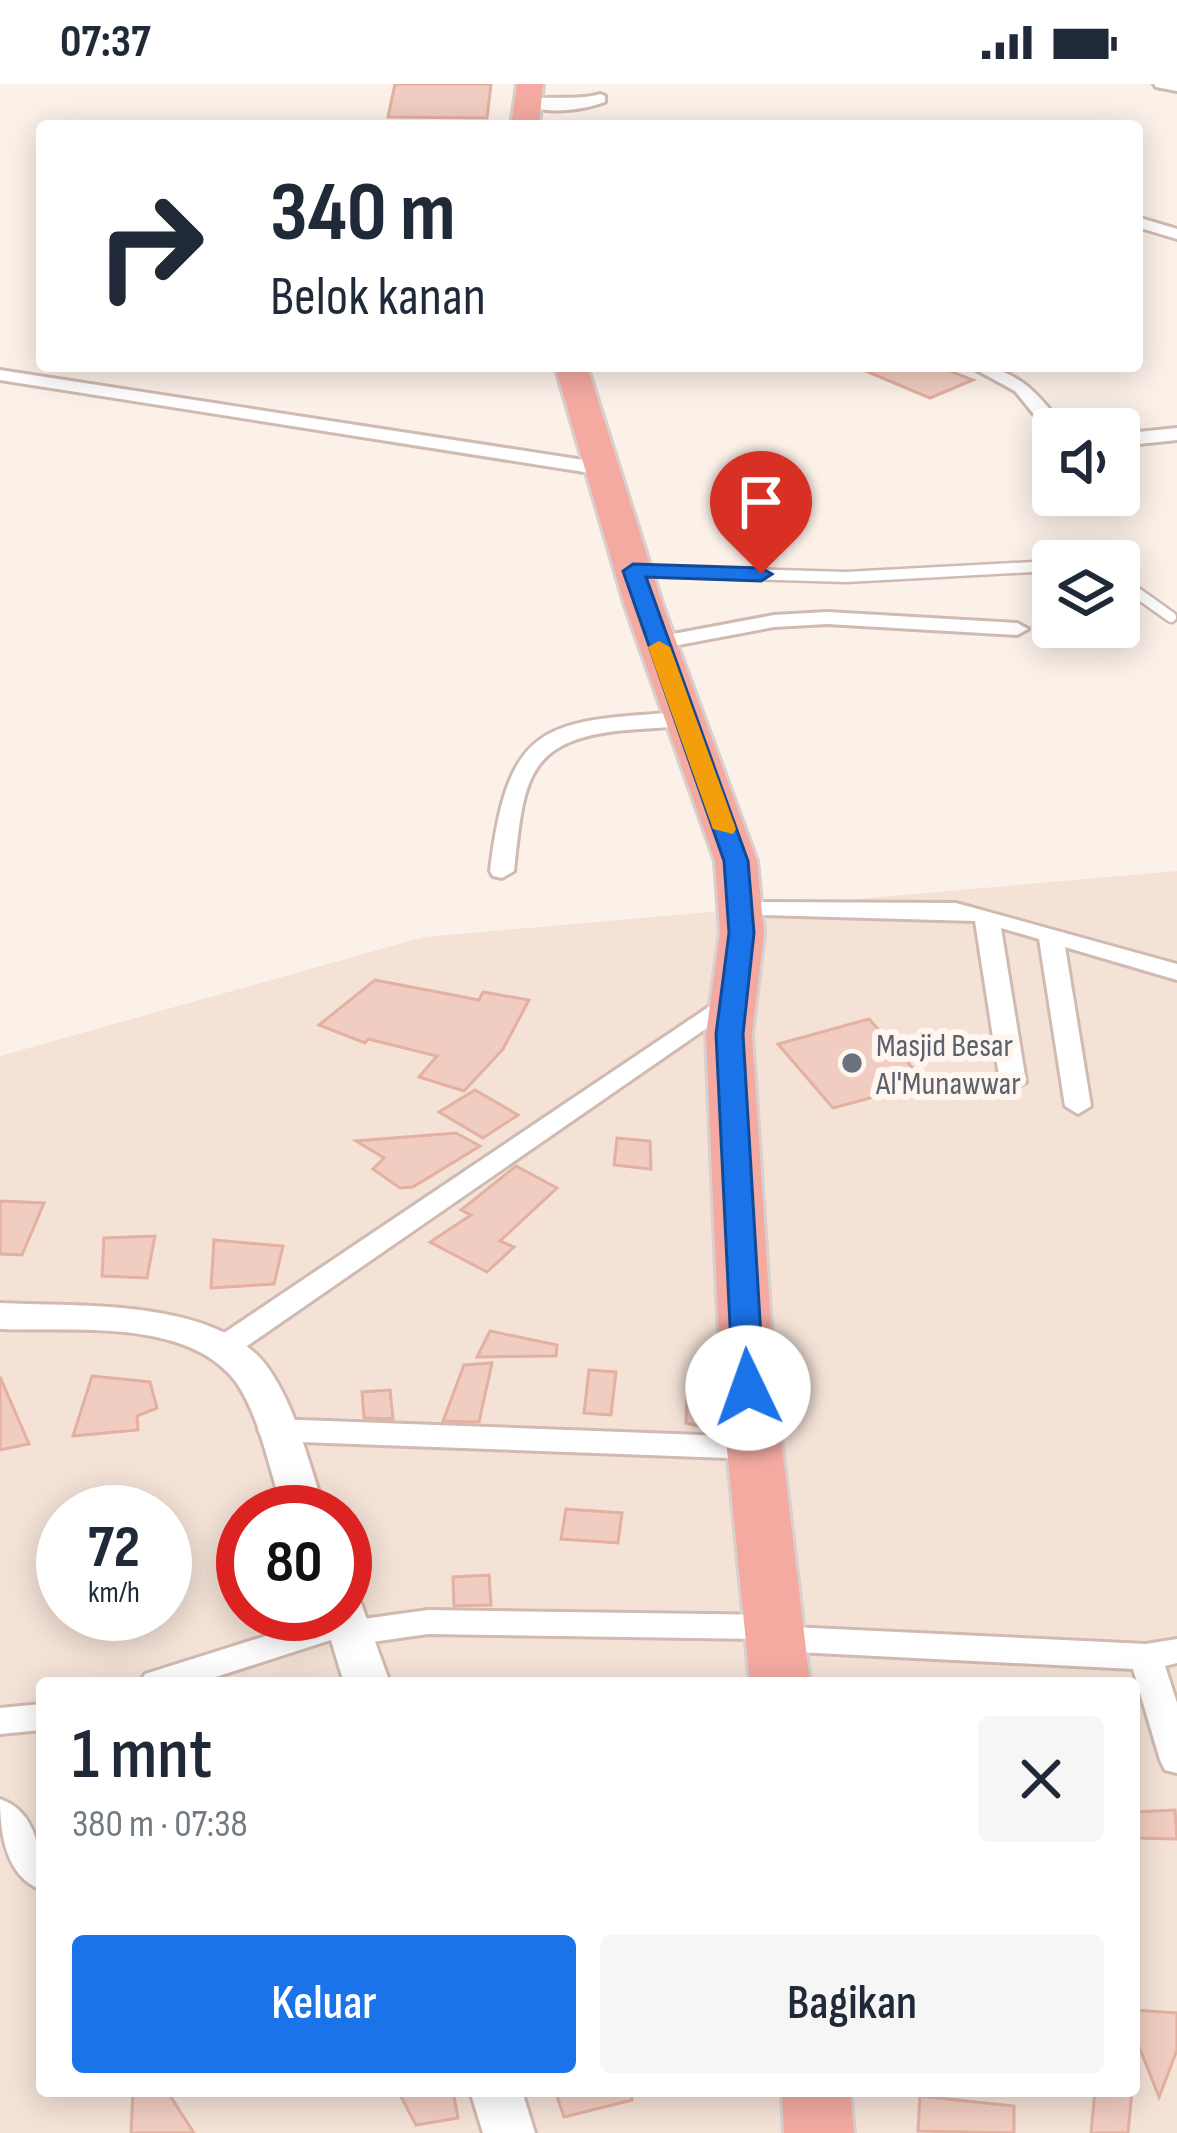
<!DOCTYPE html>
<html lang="id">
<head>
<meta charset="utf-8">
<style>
	body { margin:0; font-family:"Sofia Sans Condensed",sans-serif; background:#f6f6f7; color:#1f2937; height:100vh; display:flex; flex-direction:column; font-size:45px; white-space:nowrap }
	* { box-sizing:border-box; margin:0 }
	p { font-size:39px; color:#747a83 }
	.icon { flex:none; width:66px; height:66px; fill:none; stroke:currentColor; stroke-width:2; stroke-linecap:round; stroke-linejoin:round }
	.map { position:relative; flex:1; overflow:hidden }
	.details { position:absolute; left:36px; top:1593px; width:1104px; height:420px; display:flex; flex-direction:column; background:#fff; border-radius:12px; box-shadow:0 6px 30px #0003 }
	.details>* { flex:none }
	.banner { position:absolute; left:36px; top:36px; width:1107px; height:252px; border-radius:12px; box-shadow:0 6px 30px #0003; background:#fff; color:#1f2937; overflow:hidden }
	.buttons { position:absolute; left:1032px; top:324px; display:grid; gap:24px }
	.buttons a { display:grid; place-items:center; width:108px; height:108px; border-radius:12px; background:#fff; box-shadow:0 6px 30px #0003; font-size:60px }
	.speed { position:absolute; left:36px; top:1401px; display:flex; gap:24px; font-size:60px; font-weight:700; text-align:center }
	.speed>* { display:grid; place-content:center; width:156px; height:156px; border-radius:50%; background:#fff; box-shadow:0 6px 30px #0003; line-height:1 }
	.speed small { font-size:30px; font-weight:400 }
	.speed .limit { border:18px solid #d22; background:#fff; color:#111 }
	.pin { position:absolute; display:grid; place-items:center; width:102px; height:102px; color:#fff; margin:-123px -51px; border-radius:50% 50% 50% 0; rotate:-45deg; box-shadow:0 0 12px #0007 }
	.pin .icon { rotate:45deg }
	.me { position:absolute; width:132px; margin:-66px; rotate:357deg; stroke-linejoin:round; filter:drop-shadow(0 0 9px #0008) }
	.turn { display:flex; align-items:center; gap:42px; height:252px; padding:0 36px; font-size:54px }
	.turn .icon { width:156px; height:156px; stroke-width:2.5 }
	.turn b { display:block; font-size:84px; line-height:102px }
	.round { display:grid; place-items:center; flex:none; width:126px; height:126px; border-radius:12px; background:#f6f6f7 }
	.overview { display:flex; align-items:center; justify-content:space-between; height:204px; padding:0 36px }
	h1 { font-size:72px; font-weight:600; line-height:90px }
	.button { display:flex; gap:24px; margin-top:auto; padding:24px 36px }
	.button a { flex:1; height:138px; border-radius:12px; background:#1a73e8; color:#fff; font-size:48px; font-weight:600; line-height:138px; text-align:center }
	.button a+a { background:#f6f6f7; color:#1f2937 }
	.status { display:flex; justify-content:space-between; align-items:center; height:84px; padding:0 60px; background:#fff; direction:ltr }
	.status svg { height:33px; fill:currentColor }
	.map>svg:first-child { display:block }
</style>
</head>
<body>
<div class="status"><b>07:37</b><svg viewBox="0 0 49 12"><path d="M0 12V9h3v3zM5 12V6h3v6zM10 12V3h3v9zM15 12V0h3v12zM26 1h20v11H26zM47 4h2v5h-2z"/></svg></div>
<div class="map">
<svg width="1177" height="2049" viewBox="0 0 1177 2049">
	<rect width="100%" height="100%" fill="#fcf1e9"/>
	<path fill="#f4e2d7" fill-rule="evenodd" d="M1177 787V2049H0V972L424 853ZM63 1428H165V1530H63ZM243 1428H345V1530H243ZM42 1599H1134V2007H42Z"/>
	<g fill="#f1cdc1" stroke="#e3b0a1" stroke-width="3">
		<polygon points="395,0 491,0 487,34 388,33"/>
		<polygon points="854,282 937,282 973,296 930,314"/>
		<polygon points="375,896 479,916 483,908 529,916 503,965 464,1007 419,993 437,972 368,955 365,959 319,941"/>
		<polygon points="869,935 926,999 833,1024 778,960"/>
		<polygon points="475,1006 518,1031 483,1054 439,1028"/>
		<polygon points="456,1049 480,1062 413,1103 400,1104 373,1085 384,1074 356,1057"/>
		<polygon points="617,1054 650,1057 651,1085 614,1081"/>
		<polygon points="516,1082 557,1104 500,1157 514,1163 487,1188 430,1158 471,1131 461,1126"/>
		<polygon points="0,1117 44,1119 22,1171 0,1170"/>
		<polygon points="155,1152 147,1194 102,1192 104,1154"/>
		<polygon points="214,1156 283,1162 274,1200 211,1204"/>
		<polygon points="490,1247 557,1261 556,1272 477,1273"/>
		<polygon points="492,1279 479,1338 443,1337 464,1281"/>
		<polygon points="589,1286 616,1288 611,1331 584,1329"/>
		<polygon points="92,1292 150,1298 157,1324 137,1332 138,1346 73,1352"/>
		<polygon points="0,1293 29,1360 0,1366"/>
		<polygon points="390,1306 393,1335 364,1334 362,1308"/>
		<polygon points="687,1309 717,1310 721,1347 686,1339"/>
		<polygon points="566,1425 622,1429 618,1459 561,1455"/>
		<polygon points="489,1491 491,1521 454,1522 453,1493"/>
		<polygon points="1175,1726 1177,1755 1134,1754 1134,1728"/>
		<polygon points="1134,1926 1177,1929 1177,1966 1159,2013 1134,1950"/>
		<polygon points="133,2007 167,2007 194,2049 131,2049"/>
		<polygon points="398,2007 453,2007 458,2034 416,2041"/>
		<polygon points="555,2007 631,2007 632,2016 564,2033"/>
		<polygon points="1095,2007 1132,2007 1128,2049 1091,2049"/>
		<polygon points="920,2012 1014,2022 1014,2049 918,2047"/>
	</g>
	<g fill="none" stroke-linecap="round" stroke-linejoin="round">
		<g stroke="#d0bab1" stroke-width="15">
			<g id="lane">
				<polyline points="638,487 846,493 1053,482"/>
				<polyline points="1119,496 1171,533"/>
			</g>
		</g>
		<g stroke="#d0bab1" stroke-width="6">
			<g id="street">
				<polygon points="1154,0 1177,0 1177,7 1156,3"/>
				<path d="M600 10 605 12V18C580 27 544 31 520 19 539 9 575 18 600 10Z"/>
				<polygon points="1137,133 1177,145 1177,155 1137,143"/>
				<path d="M969 282C1016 282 1039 310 1065 345L1049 349 1015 307Z"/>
				<polygon points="0,286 603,379 613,385 603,391 0,296"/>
				<polygon points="1177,344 1177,356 1119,362 1119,350"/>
				<polygon points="827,528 1017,539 1028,545 1017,551 827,540 774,543 657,565 646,559 657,553 774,531"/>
				<path d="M685 628 693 630V640C671 644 649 644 627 646 524 655 524 697 514 787L502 794 493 792 490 787C508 636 545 637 685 628Z"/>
				<polygon points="740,818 956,819 1177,880 1177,896 1065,863 1091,1022 1078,1030 1065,1022 1039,855 1001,844 1026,998 1013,1006 1000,998 975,837 731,830 728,825"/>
				<polygon points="734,906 743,909 747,914 743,919 237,1269 215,1269 211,1262 215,1255"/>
				<polygon points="273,1335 754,1353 765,1356 770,1364 765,1372 754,1375 273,1357 262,1353 258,1346 262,1339"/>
				<polygon points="348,1526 363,1535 428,1526 775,1531 787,1534 791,1543 1146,1560 1177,1555 1177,1579 1165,1582 1177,1619 1177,1689 1165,1686 1160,1676 1133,1585 777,1567 765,1564 760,1555 428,1550 351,1561 337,1554 197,1599 140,1599 145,1590"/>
				<polygon points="42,1620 42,1646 0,1650 0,1624"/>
				<path d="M0 1715C37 1727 42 1772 42 1806 5 1793 0 1748 0 1715Z"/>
			</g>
		</g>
		<g stroke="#d3b9af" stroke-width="6">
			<g id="secondary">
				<path d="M0 1219C77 1223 214 1214 266 1281 297 1323 308 1380 326 1428H284C269 1387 261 1334 236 1298 188 1233 70 1248 0 1245Z"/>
				<polygon points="345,1514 361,1519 390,1599 344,1599 323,1530 345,1530"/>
				<polygon points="470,2007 522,2007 535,2049 483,2049"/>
			</g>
		</g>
		<g stroke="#d9cfcd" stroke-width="6">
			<g id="highway">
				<polygon points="517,0 543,0 539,42 511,42"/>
				<polygon points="555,282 587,282 663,522 757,777 764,849 752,950 775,1304 810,1599 750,1599 721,1304 706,950 720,849 715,777 625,522"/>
				<polygon points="782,2007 850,2007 854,2049 784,2049"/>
			</g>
		</g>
		<use href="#lane" stroke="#fff" stroke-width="10"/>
		<use href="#street" fill="#fff" fill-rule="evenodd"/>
		<use href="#secondary" fill="#fff" fill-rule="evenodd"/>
		<use href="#highway" fill="#f4aaa1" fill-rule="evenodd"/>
	</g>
	<polygon fill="#1a73e8" stroke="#114b97" stroke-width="3" points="633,480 761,484 772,490 761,497 646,493 748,777 754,849 743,950 764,1304 748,1314 733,1304 716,950 729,849 724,777 623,487"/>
	<polygon fill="#f59e0b" points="659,557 670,563 736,745 733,750 713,745 648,563"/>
	<circle fill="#6b7280" stroke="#fff6ef" stroke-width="4.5" cx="852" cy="979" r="12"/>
	<g text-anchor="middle" stroke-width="12" stroke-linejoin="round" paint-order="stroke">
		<g font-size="33" fill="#5b616d" stroke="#fff6ef" text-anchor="start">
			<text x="876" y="972">Masjid Besar<tspan x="876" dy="38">Al'Munawwar</tspan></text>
		</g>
	</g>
</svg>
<div class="buttons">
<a><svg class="icon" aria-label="sound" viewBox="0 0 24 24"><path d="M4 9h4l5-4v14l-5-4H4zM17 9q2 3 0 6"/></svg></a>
<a><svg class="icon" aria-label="layers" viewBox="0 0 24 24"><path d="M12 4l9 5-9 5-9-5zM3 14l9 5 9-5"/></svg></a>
</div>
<div class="speed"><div>72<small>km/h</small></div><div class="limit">80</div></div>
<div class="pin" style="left:761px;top:490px;background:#d93025"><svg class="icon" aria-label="arrive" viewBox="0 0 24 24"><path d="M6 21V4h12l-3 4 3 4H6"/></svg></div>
<svg class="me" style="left:748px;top:1304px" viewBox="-20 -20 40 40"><circle r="19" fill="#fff"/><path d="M0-13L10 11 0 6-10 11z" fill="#1a73e8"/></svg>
<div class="banner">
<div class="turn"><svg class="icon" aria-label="right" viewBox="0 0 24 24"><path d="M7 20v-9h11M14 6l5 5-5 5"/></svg><div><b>340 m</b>Belok kanan</div></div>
</div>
<section class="details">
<div class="overview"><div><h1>1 mnt</h1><p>380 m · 07:38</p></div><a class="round"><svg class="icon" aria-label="close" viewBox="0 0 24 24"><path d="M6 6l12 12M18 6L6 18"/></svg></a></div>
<div class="button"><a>Keluar</a><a>Bagikan</a></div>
</section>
</div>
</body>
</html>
